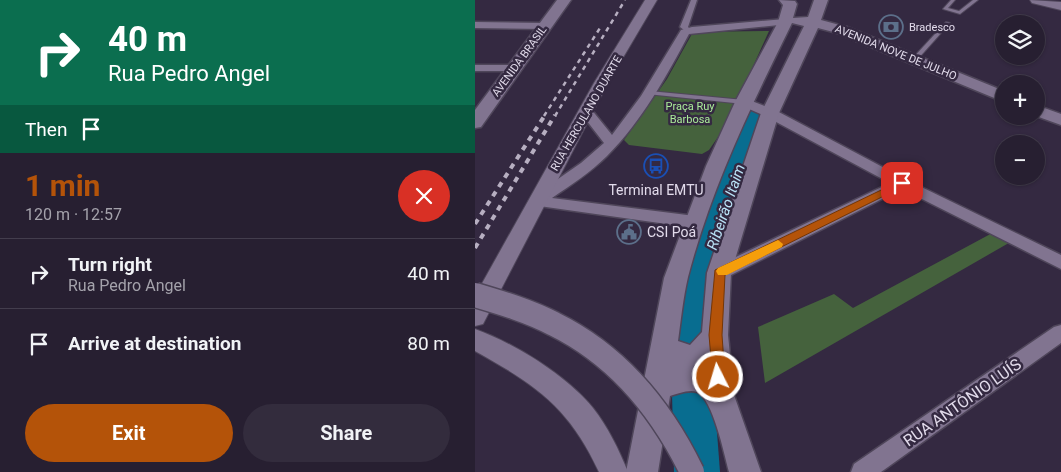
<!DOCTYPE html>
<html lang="en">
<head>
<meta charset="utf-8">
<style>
	body { margin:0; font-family:Roboto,sans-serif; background:#332c3d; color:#f1f3f6; height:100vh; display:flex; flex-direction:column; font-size:19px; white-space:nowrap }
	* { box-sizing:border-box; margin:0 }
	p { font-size:16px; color:#a4a2ab }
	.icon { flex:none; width:28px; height:28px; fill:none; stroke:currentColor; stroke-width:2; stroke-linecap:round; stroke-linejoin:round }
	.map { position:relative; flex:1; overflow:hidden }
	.sheet { display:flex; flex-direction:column; background:#271f31; width:475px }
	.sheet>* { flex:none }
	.banner { background:#0b6e4f; color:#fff; overflow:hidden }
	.fabs { position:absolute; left:520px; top:15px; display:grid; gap:10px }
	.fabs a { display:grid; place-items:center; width:50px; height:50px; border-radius:50%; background:#271f31; box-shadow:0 1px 4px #0004,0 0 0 1px #433d4d; font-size:25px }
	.pin { position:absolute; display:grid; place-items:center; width:42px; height:42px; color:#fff; margin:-21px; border-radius:10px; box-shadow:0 2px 8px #0006 }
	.me { position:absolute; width:55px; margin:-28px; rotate:355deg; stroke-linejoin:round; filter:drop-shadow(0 0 4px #0008) }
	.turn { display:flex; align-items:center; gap:18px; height:105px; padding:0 25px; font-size:22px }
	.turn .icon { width:65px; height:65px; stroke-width:2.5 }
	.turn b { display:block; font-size:35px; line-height:42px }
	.then { display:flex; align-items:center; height:48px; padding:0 25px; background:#0003; gap:10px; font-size:19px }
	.round { display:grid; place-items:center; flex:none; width:52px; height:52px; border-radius:26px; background:#332c3d }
	.head { display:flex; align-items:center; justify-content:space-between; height:85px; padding:0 25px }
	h1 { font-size:30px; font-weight:700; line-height:38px; color:#b45309 }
	.primary-button { display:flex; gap:10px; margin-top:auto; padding:10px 25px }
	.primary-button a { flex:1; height:58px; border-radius:30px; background:#b45309; color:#fff; font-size:20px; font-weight:700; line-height:58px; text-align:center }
	.primary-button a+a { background:#332c3d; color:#f1f3f6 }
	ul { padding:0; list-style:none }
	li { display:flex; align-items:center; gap:15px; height:70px; padding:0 25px; border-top:1px solid #433d4d }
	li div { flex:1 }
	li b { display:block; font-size:19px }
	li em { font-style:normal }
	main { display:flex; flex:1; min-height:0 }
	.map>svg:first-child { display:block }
</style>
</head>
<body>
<main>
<section class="sheet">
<div class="banner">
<div class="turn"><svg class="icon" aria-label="right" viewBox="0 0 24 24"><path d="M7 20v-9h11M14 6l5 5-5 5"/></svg><div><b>40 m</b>Rua Pedro Angel</div></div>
<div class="then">Then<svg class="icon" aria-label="arrive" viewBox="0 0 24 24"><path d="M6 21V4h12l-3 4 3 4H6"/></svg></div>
</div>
<div class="head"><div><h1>1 min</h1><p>120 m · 12:57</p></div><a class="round" style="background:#d93025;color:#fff"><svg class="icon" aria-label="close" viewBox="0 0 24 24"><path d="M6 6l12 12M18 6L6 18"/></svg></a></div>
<ul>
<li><svg class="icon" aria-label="right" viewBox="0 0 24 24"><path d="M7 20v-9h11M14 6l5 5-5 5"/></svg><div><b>Turn right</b><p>Rua Pedro Angel</p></div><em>40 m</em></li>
<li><svg class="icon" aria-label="arrive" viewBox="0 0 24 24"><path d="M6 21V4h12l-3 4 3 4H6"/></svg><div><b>Arrive at destination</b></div><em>80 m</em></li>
</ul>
<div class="primary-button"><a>Exit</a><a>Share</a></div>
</section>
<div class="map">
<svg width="586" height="472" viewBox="0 0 586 472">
	<rect width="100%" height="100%" fill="#342941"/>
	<g fill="#45623d">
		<polygon points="294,31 252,124 234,150 227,154 154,145 149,140 192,79 218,32"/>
		<polygon points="521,231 539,240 290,383 283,327 359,294 378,308"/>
	</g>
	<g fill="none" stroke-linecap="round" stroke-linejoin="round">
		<g fill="#086d90" fill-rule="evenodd">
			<polygon points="283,105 292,108 296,113 246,272 238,332 232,343 219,348 206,343 200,332 212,272 270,113 274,108"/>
			<polygon points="218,374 233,380 239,393 245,472 199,472 197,393 203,380"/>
		</g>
		<g stroke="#4f465a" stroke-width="2">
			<g id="service">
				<polygon points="476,0 480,0 473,8 484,11 498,0 503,0 485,14 468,9"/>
				<polygon points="471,22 475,23 441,61 437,61 437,59"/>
				<polygon points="174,91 269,100 272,102 269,104 172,94 172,92"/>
			</g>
		</g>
		<g stroke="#4f465a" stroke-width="3">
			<polygon id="pedestrian" points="216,0 222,0 213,27 217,31 213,33 205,27"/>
		</g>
		<g stroke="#4f465a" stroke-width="3">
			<g id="minor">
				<path d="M310 19 315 22 314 24 214 34C191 77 167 121 132 156 116 172 96 185 77 198L220 216 226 218 228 222 226 226 220 228 57 205 54 201 57 197 106 163 129 143 105 112 106 109H116L137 135 166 96 206 30 217 27Z"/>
				<polygon points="0,22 70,23 75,26 70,29 0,28"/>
				<polygon points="0,65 39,65 45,68 39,71 0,71"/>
				<polygon points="269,98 300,110 432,180 586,255 586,269 427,189 250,278 244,280 238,278 235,273 238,268 415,183 290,116 265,105 263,102 265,99"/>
				<polygon points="586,325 586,343 406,472 376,472 379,464 579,327"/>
			</g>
		</g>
		<g stroke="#4f465a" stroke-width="2">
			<g id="tertiary">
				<polygon points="170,0 182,0 133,83 8,324 0,326 0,296 119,83"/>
				<polygon points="555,0 586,2 586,10 557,3"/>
				<path d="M0 329C39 343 91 375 118 408 133 427 144 450 153 472H124C94 407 61 385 0 351Z"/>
			</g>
		</g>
		<g stroke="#4f465a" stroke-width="3">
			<g id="secondary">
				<polygon points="82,0 96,0 6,127 0,128 0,110"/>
				<path d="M304 0 320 1 322 4 318 18 333 17 339 0H353L346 20 372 27 529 91V102L362 33 343 28 304 113 256 273 253 335 259 395 286 472H254C249 454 238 399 222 392 214 389 202 394 195 396L183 472H151L189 278 231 166 260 102 303 22 308 5ZM317 23 329 26 286 113 232 273 227 332 215 345 203 341C206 320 208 298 213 277 236 188 277 104 317 23ZM229 364V369L223 367Z"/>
				<polygon points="561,105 586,114 586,125 561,116"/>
			</g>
		</g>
		<use href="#service" fill="#817490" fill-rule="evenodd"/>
		<use href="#pedestrian" fill="#817490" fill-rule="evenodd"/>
		<use href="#minor" fill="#817490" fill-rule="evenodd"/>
		<use href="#tertiary" fill="#817490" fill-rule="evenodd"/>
		<use href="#secondary" fill="#817490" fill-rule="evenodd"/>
		<g stroke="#b7afc1" stroke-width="2.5" stroke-dasharray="4.5 4.5" stroke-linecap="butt">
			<polyline points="69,116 125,28"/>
			<polyline points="80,116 150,0"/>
		</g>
		<g stroke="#b7afc1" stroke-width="4" stroke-dasharray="5.5 5.5" stroke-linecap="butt">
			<polyline points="0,224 70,115"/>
			<polyline points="0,248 80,115"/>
		</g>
		<g stroke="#4f465a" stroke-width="27" stroke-linecap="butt">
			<path id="tertiary-bridge" d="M0 295C27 303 54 311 79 324 142 355 187 410 217 472"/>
		</g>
		<use href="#tertiary-bridge" stroke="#817490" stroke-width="24"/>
	</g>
	<polygon fill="#b45309" stroke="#753606" points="427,180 431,181 431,185 250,275 247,335 250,377 248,382 243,384 238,382 234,335 240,270"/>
	<polygon fill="#f59e0b" points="303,240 308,244 307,247 252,275 243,275 241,271 243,268"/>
	<defs>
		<g id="bank-ring" transform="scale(1.25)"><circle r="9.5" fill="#342941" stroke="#5c6f8a" stroke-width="1.5"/><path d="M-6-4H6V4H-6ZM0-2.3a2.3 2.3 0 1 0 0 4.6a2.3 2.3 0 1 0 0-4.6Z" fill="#5c6f8a"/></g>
		<g id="bus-ring" transform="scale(1.25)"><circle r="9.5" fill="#342941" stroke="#1a4fb4" stroke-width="1.5"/><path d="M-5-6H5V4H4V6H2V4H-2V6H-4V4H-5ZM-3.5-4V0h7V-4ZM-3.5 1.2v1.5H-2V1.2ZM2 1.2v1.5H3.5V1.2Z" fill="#1a4fb4"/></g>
		<g id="civic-ring" transform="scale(1.25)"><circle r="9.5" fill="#342941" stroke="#5c6f8a" stroke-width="1.5"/><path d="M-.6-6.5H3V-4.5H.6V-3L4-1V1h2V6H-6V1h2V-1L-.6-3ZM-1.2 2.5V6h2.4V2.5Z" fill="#5c6f8a"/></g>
	</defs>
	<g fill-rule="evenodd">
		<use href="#bank-ring" x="416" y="27"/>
		<use href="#bus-ring" x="181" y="166"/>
		<use href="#civic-ring" x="154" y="232"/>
	</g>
	<g text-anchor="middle" stroke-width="5" stroke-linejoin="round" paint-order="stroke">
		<g font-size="11" fill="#e2dbeb" stroke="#342941" text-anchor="start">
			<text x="434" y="31">Bradesco</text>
		</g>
		<g font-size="11" fill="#e2dbeb" stroke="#342941">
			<text transform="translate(421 52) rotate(22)" y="4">AVENIDA NOVE DE JULHO</text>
			<text transform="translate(44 61) rotate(-54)" y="4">AVENIDA BRASIL</text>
			<text transform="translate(111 113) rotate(-60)" y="4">RUA HERCULANO DUARTE</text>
		</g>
		<g font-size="11" fill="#aaeb99" stroke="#342941">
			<text x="215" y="110">Praça Ruy<tspan x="215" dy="13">Barbosa</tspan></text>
		</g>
		<g font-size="14" fill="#e2dbeb" stroke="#342941">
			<text x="181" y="195">Terminal EMTU</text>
			<text x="172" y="237" text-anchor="start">CSI Poá</text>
		</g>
		<g font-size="15" font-style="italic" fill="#bae3f7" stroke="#342941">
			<text transform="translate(251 207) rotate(-71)" y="5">Ribeirão Itaim</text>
		</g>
		<g font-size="16" fill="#e2dbeb" stroke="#342941">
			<text transform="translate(487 402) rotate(-35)" y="6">RUA ANTÔNIO LUÍS</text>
		</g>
	</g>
</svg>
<div class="fabs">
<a><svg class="icon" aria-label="layers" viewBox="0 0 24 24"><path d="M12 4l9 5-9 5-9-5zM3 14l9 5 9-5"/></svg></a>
<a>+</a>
<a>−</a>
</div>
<div class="pin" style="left:427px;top:183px;background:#d93025"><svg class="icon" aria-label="arrive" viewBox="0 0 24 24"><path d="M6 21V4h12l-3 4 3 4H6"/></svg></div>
<svg class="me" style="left:243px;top:377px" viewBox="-20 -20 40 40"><circle r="17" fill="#b45309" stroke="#fff" stroke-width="3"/><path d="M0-11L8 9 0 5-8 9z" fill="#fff"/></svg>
</div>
</main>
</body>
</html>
